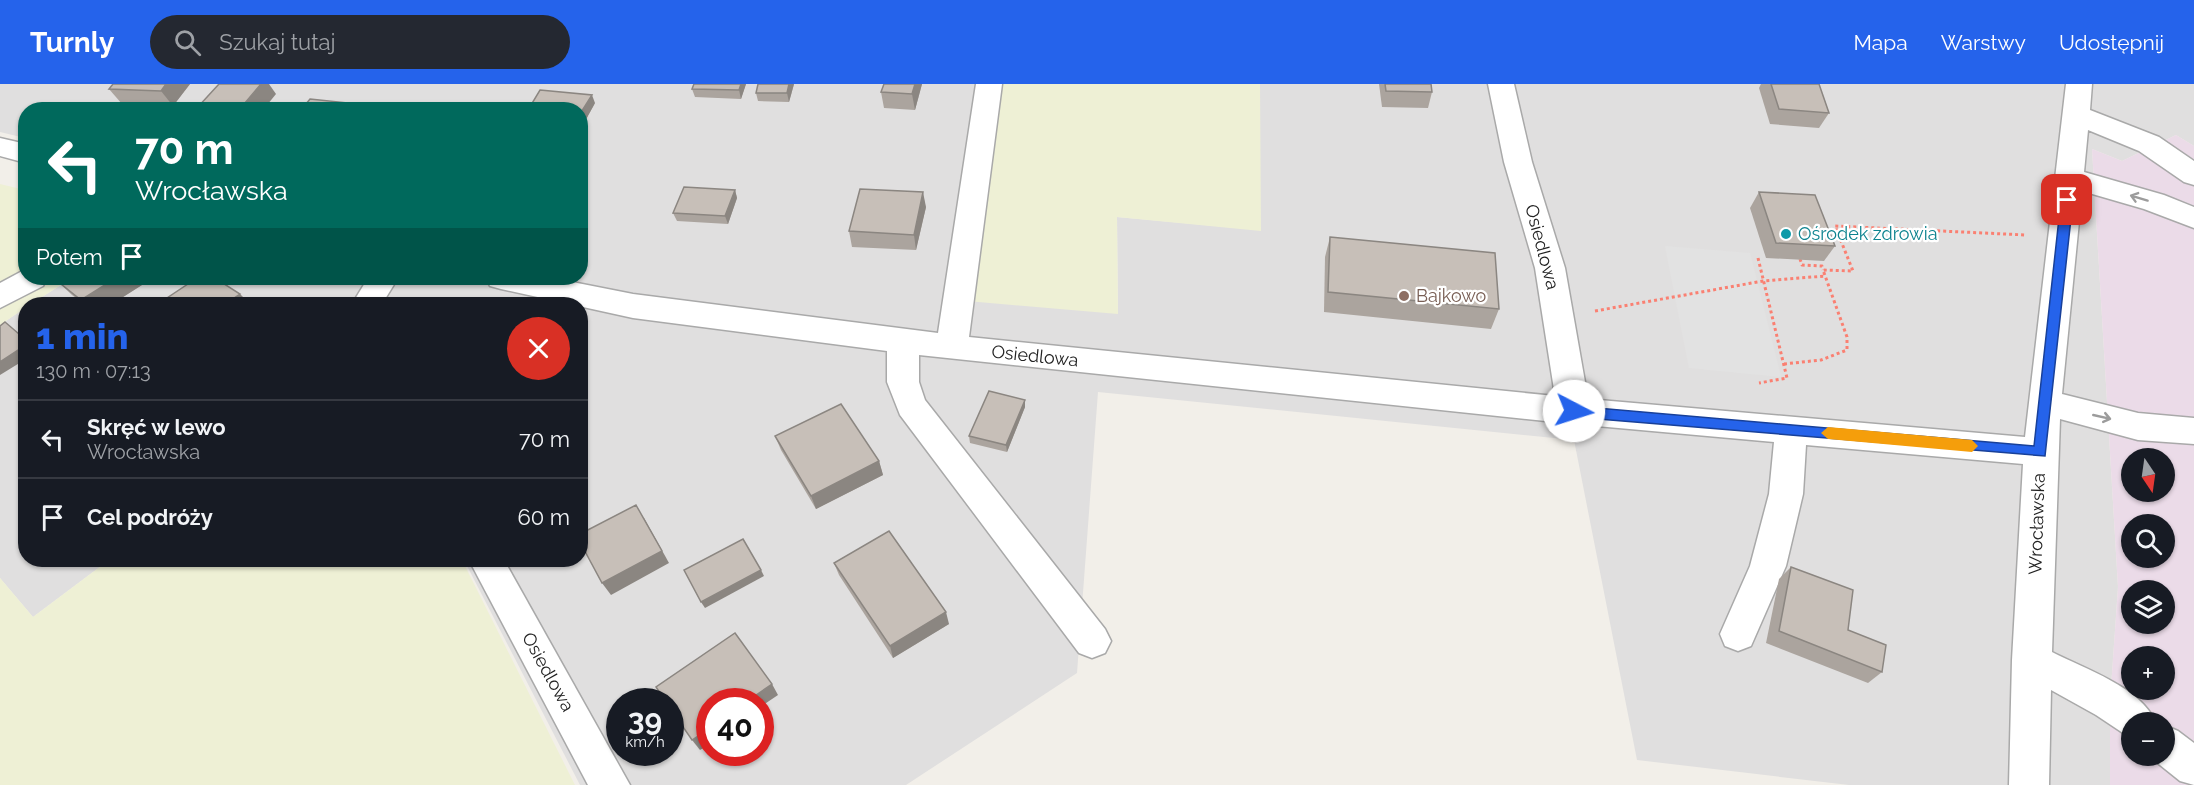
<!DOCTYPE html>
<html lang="pl">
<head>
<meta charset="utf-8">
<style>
	body { margin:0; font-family:Raleway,sans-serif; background:#242831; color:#f1f3f6; height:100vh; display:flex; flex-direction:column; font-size:22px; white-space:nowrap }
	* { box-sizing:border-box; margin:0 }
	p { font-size:20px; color:#9ea1a6 }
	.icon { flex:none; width:33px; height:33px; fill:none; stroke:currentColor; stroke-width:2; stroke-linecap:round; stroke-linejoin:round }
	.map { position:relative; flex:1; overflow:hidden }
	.details { position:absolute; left:18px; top:213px; width:570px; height:270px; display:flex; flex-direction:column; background:#171b24; border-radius:24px; box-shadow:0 2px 4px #0004 }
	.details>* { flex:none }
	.top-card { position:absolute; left:18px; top:18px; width:570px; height:183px; border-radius:24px; box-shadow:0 2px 4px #0004; background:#00695c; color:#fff; overflow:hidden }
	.needle { width:39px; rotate:167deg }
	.buttons { position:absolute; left:2121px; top:364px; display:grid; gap:12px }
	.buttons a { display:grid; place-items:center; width:54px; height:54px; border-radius:50%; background:#171b24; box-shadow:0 2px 4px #0004; font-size:30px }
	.speed { position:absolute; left:606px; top:604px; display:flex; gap:12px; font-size:30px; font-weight:700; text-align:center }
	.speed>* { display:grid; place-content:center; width:78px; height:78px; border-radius:50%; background:#171b24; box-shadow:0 2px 4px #0004; line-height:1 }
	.speed small { font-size:15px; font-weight:400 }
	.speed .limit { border:9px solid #d22; background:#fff; color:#111 }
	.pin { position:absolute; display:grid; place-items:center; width:51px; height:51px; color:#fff; margin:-26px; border-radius:12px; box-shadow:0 3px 9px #0006 }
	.me { position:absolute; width:66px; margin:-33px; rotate:95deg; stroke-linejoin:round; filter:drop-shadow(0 0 4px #0008) }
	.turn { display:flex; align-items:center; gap:21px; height:126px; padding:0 18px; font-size:27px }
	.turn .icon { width:78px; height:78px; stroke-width:2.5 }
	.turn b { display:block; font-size:42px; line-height:51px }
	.then { display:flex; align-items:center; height:57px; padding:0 18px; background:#0003; gap:12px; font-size:22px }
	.round { display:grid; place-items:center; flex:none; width:63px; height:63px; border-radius:32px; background:#242831 }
	.headline { display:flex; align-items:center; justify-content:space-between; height:102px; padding:0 18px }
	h1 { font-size:36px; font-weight:800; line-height:45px; color:#2563eb }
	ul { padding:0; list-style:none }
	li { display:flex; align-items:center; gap:18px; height:78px; padding:0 18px; border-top:2px solid #363941 }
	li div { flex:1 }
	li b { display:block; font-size:22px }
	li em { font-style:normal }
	header { display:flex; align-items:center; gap:36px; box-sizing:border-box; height:84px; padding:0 30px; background:#2563eb; color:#fff }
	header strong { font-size:28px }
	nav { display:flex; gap:33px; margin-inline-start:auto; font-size:21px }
	.search { width:420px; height:54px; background:#242831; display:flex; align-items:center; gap:15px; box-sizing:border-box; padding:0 21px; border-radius:33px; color:#9ea1a6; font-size:22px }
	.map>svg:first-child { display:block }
</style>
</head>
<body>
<header>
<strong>Turnly</strong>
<div class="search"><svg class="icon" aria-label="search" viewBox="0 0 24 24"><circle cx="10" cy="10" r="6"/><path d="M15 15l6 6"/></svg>Szukaj tutaj</div>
<nav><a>Mapa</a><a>Warstwy</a><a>Udostępnij</a></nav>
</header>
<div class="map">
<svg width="2194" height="701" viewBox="0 0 2194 701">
	<rect width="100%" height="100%" fill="#f2efe9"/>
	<g fill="#e0dfdf" fill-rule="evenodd">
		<path d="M0 0H1003L967 216 1118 229 1117 133 1260 146V0H2194V62L2176 51 2122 77 2092 65 2118 503 2110 618V701H1849L1637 676 1574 356 1098 308 1077 589 906 701H580L464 476H580V220H31L72 194H580V26H26L25 54 0 48ZM620 618H670V669H620ZM710 618H760V669H710Z"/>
		<polygon points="25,224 26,476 109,476 33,533 0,494 0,241"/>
	</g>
	<path fill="#ebdbe8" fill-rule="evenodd" d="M2176 51 2194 62V701H2110V618L2118 503 2092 65 2122 77ZM2132 375H2164V408H2132ZM2132 441H2164V474H2132ZM2132 507H2164V540H2132ZM2132 573H2164V606H2132ZM2132 639H2164V672H2132Z"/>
	<g fill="#eef0d5">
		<polygon points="1003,0 1260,0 1261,147 1117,133 1118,230 967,217"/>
		<polygon points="0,100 25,106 26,194 72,194 31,220 26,220 25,224 0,241"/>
		<polygon points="109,476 462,476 575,701 0,701 0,494 33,533"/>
	</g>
	<polygon fill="#e2e2e2" points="1665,162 1750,169 1781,293 1689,284"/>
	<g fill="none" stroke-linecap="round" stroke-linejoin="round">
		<g stroke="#a9a9a9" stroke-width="3">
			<g id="minor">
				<path d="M976 0H1002L969 253 1555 312 1535 184 1504 78 1488 0H1514L1532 78 1565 184 1588 315 2025 353 2066 0H2092L2090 26 2159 53 2194 77V101L2184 98 2139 67 2088 46 2084 88 2164 111 2194 123V144L2144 125 2082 107 2062 310 2138 329 2194 334V360L2138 356 2060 335 2052 568C2085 585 2141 603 2156 639H2132V655L2096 631 2051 606 2049 701H2009L2012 576 2023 380 1806 361 1803 410 1786 482 1751 562 1738 567 1725 562 1720 550 1750 482 1769 410 1774 358 1574 340 919 271V298L925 316 1105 545 1111 557 1105 569 1092 574 1079 569 900 331 887 298V267L633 234 501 205 490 202 486 194H552L633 210 938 249Z"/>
				<polygon points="0,54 26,60 26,79 0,72"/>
				<polygon points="26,185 26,194 47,194 43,202 0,224 0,199"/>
				<polygon points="368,194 398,194 382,220 352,220"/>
				<polygon points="469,476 504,476 630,701 588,701"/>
				<polygon points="2164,641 2178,647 2194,659 2194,701 2180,697 2150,673 2164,672"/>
			</g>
		</g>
		<g stroke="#fa8072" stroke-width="3" stroke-dasharray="3 3" stroke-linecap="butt">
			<polyline points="1758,174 1787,294 1759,299"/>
			<polyline points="1800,175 1802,181 1822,182 1823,186"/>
			<polyline points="1595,227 1763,197 1825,192"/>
			<polyline points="1784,280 1821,276 1847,266 1847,253 1823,186 1853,187 1835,142 2026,151"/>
		</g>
		<use href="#minor" fill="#fff" fill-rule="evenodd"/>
	</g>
	<g fill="#aba49e">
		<polygon points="190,0 173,22 122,20 109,5"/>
		<polygon points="694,0 746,0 741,15 695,13 692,5"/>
		<polygon points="794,0 789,18 758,17 756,9"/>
		<polygon points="884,0 922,0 915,26 884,24 881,8"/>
		<polygon points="1379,0 1431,0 1432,8 1428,24 1382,23"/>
		<polygon points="1761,0 1819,0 1829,29 1819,44 1770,40 1759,4"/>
		<polygon points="595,19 584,39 580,39 580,26"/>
		<polygon points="735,106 737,114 728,140 677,137 673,129"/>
		<polygon points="1759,108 1835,162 1824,177 1766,174 1750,124"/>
		<polygon points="926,123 916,166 852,163 849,147"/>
		<polygon points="1330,153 1499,225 1491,245 1324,228 1325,173"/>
		<polygon points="60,194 153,194 112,220 84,220 72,211 56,196"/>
		<polygon points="1025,316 1025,323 1007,368 970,359 969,352"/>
		<polygon points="775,352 879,377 883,391 816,425 781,366"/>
		<polygon points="834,479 949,540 893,574 839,491"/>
		<polygon points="1791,483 1848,546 1882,588 1868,599 1766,559 1779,495"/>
	</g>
	<g fill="#8b8681">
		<polygon points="166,0 190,0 173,22 161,7"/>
		<polygon points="261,0 269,0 276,10 263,26 239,26"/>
		<polygon points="741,0 746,0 741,15 739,6"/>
		<polygon points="789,0 794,0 789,18 787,9"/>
		<polygon points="915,0 922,0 915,26 912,10"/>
		<polygon points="592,11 595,19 584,39 580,30"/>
		<polygon points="358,20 361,26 354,26"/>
		<polygon points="735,106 737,114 728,140 725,132"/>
		<polygon points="923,108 926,123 916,166 914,151"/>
		<polygon points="116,194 153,194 112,220 86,220 81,216"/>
		<polygon points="240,210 250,220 225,220"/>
		<polygon points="26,261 26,275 0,291 0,278"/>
		<polygon points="1025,316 1025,323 1007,368 1006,361"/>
		<polygon points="879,377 883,391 816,425 811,412"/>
		<polygon points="644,434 669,479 611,511 602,499"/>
		<polygon points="761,486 764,492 705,524 701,518"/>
		<polygon points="946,528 949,540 893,574 890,562"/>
		<polygon points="772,600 778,611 760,623 760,618 746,618"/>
		<polygon points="710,644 710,660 700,666 692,656"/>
	</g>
	<g fill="#c7bfb8" stroke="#8b8681" stroke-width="1.5">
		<polygon points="113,0 166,0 161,7 109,5"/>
		<polygon points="219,0 261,0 239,26 196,25"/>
		<polygon points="694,0 741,0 739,6 692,5"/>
		<polygon points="758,0 789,0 787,9 756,9"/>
		<polygon points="884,0 915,0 912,10 881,8"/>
		<polygon points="1385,0 1431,0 1432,8 1386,7"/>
		<polygon points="1771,0 1819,0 1829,29 1779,25"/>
		<polygon points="540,6 592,11 580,30 580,26 528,26"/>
		<polygon points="310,15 358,20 354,26 301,26"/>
		<polygon points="684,103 735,106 725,132 673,129"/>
		<polygon points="860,105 923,108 914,151 849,147"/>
		<polygon points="1759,108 1815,111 1835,162 1776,159"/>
		<polygon points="1330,153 1495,169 1499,225 1328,208"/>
		<polygon points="60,194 116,194 81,216 56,196"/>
		<polygon points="197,194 215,194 240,210 225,220 158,220"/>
		<polygon points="5,238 26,256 26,261 0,278 0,242"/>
		<polygon points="989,307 1025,316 1006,361 969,352"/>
		<polygon points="841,320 879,377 811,412 775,352"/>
		<polygon points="636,421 662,467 602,499 580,458 580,450"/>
		<polygon points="889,447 946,528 890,562 834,479"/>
		<polygon points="743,455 761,486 701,518 684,486"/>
		<polygon points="1791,483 1853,506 1848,546 1886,561 1882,588 1779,547"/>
		<polygon points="735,549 772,600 746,618 710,618 710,644 692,656 670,624 670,618 666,618 656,603"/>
	</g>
	<defs><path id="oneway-shaft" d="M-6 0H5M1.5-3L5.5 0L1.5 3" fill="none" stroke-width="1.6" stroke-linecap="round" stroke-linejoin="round" transform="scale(1.5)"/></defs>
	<g stroke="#9c9c9c">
		<use href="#oneway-shaft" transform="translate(2139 114) rotate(-163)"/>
		<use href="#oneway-shaft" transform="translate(2102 333) rotate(13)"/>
	</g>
	<polygon fill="#2563eb" stroke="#184099" stroke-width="1.5" points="2067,111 2073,116 2045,372 1574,333 1567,327 1574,322 2034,362 2061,116"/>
	<polygon fill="#f59e0b" points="1828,343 1972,356 1978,362 1972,368 1828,355 1821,349"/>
	<circle fill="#0f9aa8" stroke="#fff" stroke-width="2" cx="1786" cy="150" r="6"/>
	<circle fill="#8d6e63" stroke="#fff" stroke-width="2" cx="1404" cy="212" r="6"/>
	<g text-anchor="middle" stroke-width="4.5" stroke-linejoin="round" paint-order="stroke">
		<g font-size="18" fill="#0d838f" stroke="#fff" text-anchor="start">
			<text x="1798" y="156">Ośrodek zdrowia</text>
		</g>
		<g font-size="18" fill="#222" stroke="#fff">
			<text transform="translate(1542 163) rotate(75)" y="6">Osiedlowa</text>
			<text transform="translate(1035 272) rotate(6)" y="6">Osiedlowa</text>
			<text transform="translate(2037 440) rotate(-88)" y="6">Wrocławska</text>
			<text transform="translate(548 588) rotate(61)" y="6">Osiedlowa</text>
		</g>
		<g font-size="18" fill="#785e54" stroke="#fff" text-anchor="start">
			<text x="1416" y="218">Bajkowo</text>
		</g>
	</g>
</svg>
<div class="buttons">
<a><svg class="needle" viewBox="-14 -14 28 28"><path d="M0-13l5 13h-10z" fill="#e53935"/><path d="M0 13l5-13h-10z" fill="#9ea1a6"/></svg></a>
<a><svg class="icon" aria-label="search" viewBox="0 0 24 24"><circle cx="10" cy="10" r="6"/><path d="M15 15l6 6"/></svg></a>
<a><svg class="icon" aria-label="layers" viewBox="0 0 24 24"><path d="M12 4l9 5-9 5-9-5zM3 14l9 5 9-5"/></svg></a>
<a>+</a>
<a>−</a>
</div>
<div class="speed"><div>39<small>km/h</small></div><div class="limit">40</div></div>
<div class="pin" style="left:2067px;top:116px;background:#d93025"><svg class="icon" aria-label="arrive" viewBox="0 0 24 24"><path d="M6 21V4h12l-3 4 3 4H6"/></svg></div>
<svg class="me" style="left:1574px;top:327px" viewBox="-20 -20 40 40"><circle r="19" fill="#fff"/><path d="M0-13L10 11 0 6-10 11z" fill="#2563eb"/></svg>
<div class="top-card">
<div class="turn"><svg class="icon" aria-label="left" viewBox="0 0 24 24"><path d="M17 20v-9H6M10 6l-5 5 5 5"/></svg><div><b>70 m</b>Wrocławska</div></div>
<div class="then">Potem<svg class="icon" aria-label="arrive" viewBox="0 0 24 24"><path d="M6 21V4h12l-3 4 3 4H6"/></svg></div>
</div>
<section class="details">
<div class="headline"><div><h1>1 min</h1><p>130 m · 07:13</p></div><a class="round" style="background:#d93025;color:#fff"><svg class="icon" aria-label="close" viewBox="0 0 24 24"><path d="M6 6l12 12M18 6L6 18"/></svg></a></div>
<ul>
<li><svg class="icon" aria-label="left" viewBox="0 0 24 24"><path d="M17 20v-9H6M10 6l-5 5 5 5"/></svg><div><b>Skręć w lewo</b><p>Wrocławska</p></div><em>70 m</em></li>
<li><svg class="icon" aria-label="arrive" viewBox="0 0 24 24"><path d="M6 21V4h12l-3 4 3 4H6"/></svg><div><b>Cel podróży</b></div><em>60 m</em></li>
</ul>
</section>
</div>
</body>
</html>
